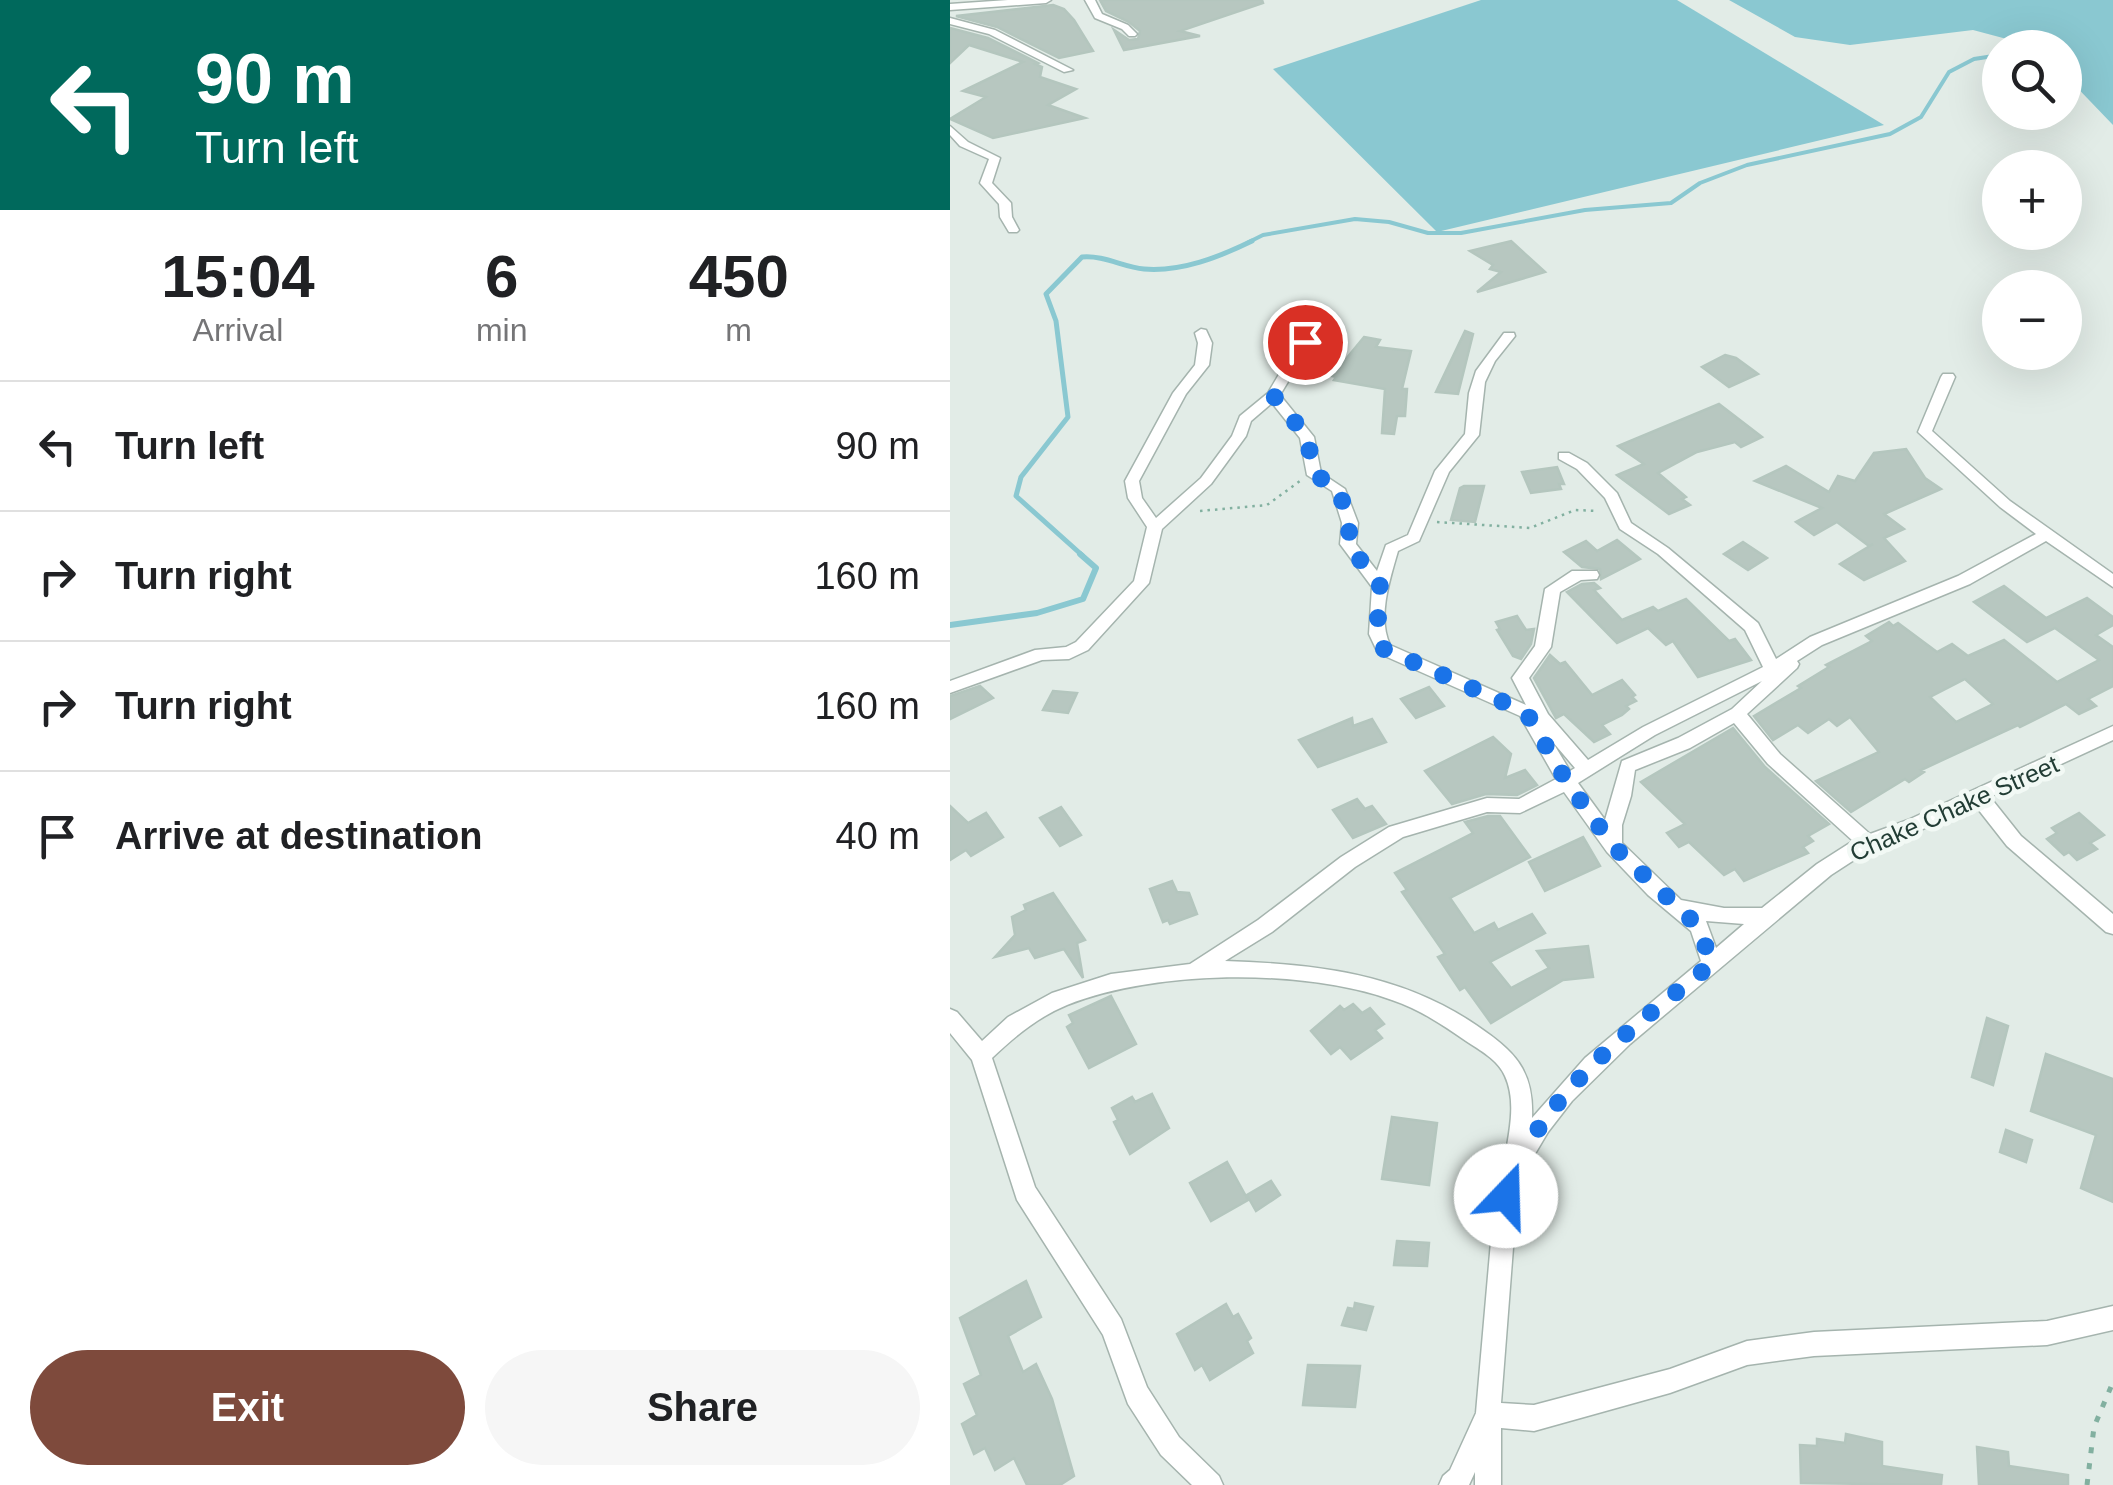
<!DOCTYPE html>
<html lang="en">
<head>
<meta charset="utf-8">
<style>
	body { margin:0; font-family:Helvetica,sans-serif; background:#f6f6f6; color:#202124; height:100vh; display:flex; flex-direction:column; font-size:38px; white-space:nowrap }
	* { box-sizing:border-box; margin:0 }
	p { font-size:32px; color:#757577 }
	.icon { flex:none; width:55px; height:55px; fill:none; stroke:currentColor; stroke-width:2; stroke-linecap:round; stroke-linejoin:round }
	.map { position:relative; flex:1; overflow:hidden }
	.drawer { display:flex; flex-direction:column; background:#fff; width:950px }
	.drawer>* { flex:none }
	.hud { background:#00695c; color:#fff; overflow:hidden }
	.controls { position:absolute; left:1032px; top:30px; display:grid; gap:20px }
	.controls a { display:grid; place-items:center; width:100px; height:100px; border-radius:50%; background:#fff; box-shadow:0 10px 40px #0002; font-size:50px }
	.pin { position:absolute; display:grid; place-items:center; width:85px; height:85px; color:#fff; margin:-42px; border:5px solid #fff; border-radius:50%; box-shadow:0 2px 10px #0007 }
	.me { position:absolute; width:110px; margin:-55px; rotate:21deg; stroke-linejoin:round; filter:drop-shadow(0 0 8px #0008) }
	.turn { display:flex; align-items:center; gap:35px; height:210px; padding:0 30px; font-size:45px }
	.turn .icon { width:130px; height:130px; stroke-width:2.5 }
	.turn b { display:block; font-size:70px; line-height:85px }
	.eta { display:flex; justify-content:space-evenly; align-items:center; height:170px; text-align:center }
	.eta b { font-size:60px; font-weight:600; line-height:70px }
	.action { display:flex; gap:20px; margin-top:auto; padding:20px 30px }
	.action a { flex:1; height:115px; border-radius:60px; background:#7e4a3c; color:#fff; font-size:40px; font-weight:600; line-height:115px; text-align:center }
	.action a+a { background:#f6f6f6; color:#202124 }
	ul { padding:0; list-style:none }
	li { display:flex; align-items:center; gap:30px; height:130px; padding:0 30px; border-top:2px solid #e0e0e0 }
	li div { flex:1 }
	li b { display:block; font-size:38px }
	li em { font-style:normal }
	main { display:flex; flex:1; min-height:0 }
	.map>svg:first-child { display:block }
</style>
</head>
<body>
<main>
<section class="drawer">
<div class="hud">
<div class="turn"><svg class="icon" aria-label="left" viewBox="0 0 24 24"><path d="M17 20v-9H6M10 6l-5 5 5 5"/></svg><div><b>90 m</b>Turn left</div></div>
</div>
<div class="eta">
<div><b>15:04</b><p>Arrival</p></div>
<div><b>6</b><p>min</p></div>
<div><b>450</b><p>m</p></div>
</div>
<ul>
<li><svg class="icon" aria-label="left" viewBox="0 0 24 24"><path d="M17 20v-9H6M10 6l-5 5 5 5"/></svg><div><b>Turn left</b></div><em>90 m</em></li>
<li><svg class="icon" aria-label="right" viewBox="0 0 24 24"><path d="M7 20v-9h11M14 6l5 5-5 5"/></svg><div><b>Turn right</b></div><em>160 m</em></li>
<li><svg class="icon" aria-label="right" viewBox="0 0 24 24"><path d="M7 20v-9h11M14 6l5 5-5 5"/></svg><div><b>Turn right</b></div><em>160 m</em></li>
<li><svg class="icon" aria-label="arrive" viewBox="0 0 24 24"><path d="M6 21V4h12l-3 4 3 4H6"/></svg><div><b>Arrive at destination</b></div><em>40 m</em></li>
</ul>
<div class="action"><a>Exit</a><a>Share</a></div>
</section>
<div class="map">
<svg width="1163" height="1485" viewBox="0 0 1163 1485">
	<rect width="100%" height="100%" fill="#e2ece7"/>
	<g fill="#8ac8d1">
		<polygon points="531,0 727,0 934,125 487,232 323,69"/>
		<polygon points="779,0 1163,0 1163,125 1115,75 1115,48 1087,47 1023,30 900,45 845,37"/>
	</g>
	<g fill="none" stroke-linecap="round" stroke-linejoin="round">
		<g stroke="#8ac8d1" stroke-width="4">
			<polyline points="1064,48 1068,39"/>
			<polyline points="297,243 313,235 405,219 439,222 478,233 511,233 635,210 721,203 750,183 797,165 940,134 971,117 999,72 1024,59 1050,55"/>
		</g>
		<path stroke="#8ac8d1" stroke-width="5" d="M133 556 66 496 71 477 118 417 106 321 96 294 132 257C154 255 173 267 194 269 232 272 269 257 302 241"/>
		<polyline stroke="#8ac8d1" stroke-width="6" points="0,625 87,613 133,599 146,568 130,554"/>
	</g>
	<g fill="#b7c7c0" stroke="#b4c6be" stroke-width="2.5" fill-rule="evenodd">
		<polygon points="150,0 312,0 313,3 230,31 250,36 174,50 164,30 179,40 188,39 190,31 179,22 156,11"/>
		<polygon points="103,5 114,9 124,20 143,51 109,58 47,27 6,16"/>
		<polygon points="0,28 38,38 88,63 85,64 92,67 90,77 126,89 98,105 135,118 43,138 0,119 36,97 13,91 73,62 19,45 0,63"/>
		<polygon points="561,241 595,272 527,292 551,272 540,269 543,265 520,251"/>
		<polygon points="515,331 523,334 508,394 486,392"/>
		<polygon points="414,337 430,340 426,347 461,351 452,389 457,389 455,416 447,416 444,434 432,433 435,389 384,380 386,377 382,376"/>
		<polygon points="775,355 786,358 808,374 779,387 752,367"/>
		<polygon points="769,404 812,437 791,447 785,442 747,452 708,473 736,497 732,499 740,505 719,514 667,475 694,464 668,446"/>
		<polygon points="956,449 975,478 991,489 934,514 954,529 934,538 955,561 914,580 890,564 923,544 919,546 887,522 864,535 846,522 872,508 805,481 836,466 879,492 888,476 905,481 924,453"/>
		<polygon points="607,467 614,484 609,484 611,489 581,493 572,472"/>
		<polygon points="514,486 534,486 525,522 501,520 510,488"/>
		<polygon points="667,540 690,559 651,579 650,569 632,567 614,552 636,541 647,551"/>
		<polygon points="793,542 817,558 798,570 774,554"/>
		<polygon points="644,583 650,588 644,590 672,620 703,607 708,611 736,599 779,641 785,639 801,660 748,677 723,641 716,645 698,628 667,643 617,592 632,584"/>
		<path d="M1054 586 1096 618 1137 598 1163 617V625L1146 635 1163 647V686L1138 699 1146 706 1129 714 1116 704 1070 727 1068 725 971 770 974 772 959 782 955 779 901 812 866 781 929 752 900 717 887 726 879 719 858 733 848 725 823 740 804 716 851 688 848 686 879 667 876 665 922 641 916 636 939 622 943 626 948 623 987 652 1002 644 1018 656 1054 640 1107 682 1149 660 1105 628 1077 642 1024 602ZM1015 679 1043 704 1006 722 980 697Z"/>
		<polygon points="567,616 576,630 584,629 581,644 571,659 563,656 547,630 550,629 546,622"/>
		<polygon points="600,655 610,664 615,662 642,695 672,680 685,695 682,697 686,701 676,706 679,709 672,715 652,725 660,734 644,742 614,714 606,718 584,678"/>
		<polygon points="30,686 43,698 0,719 0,696"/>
		<polygon points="479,687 494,706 466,718 451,699"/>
		<polygon points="103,691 127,693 118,713 93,710"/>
		<polygon points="402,718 403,726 422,719 436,742 368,767 349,740"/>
		<polygon points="783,728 815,767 879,824 858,836 863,841 853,847 858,853 794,881 785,869 774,875 739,842 729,847 717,833 735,824 691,782"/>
		<polygon points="543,737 561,754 555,778 575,770 587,785 567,795 536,794 502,804 475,771"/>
		<polygon points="407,799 415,809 422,806 436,824 403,838 383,810"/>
		<polygon points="0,806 18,823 36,813 53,837 21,856 16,850 0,860"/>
		<polygon points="111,807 131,835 110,846 90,818"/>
		<polygon points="1129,813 1154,835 1140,843 1147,849 1127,860 1119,852 1114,855 1097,839 1107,833 1102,828"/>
		<polygon points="538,816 550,816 580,857 500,898 524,933 544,923 548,930 582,914 595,933 540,962 561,988 599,968 587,951 638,946 643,977 613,980 541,1023 515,987 510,990 488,957 495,954 452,892 457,890 445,873 523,833 515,822"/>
		<polygon points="633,837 650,866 595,891 579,862"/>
		<polygon points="222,881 227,892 239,893 247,914 220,924 218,920 213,922 200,889"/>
		<polygon points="103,893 135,940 127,943 133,978 114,949 85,958 79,948 45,957 65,935 62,917 76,910 74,905"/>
		<polygon points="161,996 186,1044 139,1068 117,1027 123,1023 119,1015"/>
		<polygon points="403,1004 412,1013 420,1008 434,1024 425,1030 432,1038 401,1059 390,1047 381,1054 361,1031 390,1006 394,1010"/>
		<polygon points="1037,1018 1058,1026 1043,1085 1022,1077"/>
		<polygon points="1096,1054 1163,1079 1163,1202 1131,1188 1146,1135 1081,1111"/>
		<polygon points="202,1094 219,1128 180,1154 164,1122 168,1120 162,1108 182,1097 185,1102"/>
		<polygon points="442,1117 487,1123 479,1185 432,1179"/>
		<polygon points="1056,1130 1082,1140 1076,1162 1050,1152"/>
		<polygon points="277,1162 298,1200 261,1221 240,1183"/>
		<polygon points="321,1181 330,1195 306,1211 297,1195"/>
		<polygon points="447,1241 479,1243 477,1266 444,1265"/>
		<polygon points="76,1281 91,1317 58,1336 73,1372 86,1364 102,1399 124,1476 110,1485 77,1485 64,1458 45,1470 35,1448 24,1454 12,1424 27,1415 14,1384 31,1375 10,1318"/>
		<polygon points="405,1303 423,1307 416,1330 392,1325 398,1308 404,1309"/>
		<polygon points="276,1304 283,1317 288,1314 301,1338 297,1341 303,1353 260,1380 252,1365 245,1370 227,1334"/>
		<polygon points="358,1365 410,1366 405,1407 353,1405"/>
		<polygon points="896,1434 932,1442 932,1466 992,1475 991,1485 851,1483 850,1445 867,1446 867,1439 895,1443"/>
		<polygon points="1027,1447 1058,1452 1059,1466 1118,1475 1118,1485 1029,1485"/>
	</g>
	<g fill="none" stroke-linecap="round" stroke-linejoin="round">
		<g stroke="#a5b4ae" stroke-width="3">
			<g id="minor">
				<polygon points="58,0 101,0 96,3 0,10 0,4"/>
				<polygon points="135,0 145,0 152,14 178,25 187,34 185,36 179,36 172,29 145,18"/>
				<polygon points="0,18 45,30 123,70 114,72 39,34 0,24"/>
				<polygon points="0,126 18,142 50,158 42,183 61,203 62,217 69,230 67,232 59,232 50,217 49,204 30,183 39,159 10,146 0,135"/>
				<path d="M251 329 256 330 262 343 259 365 236 394 189 481 192 498 206 518 251 478 282 436 290 416 318 393 348 342 355 338 362 342 330 395 364 437 371 473 395 489 408 523 406 544 427 571 436 545 458 535 485 471 515 434 519 393 526 371 554 333H564L565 336 545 361 535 382 529 435 499 472 469 541 448 551C440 579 427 617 440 645L576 705 562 678 585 646 595 589 622 571H647L649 575 647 579 631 580 610 592 601 647 579 678 598 714 638 760 693 727 813 667 795 630 708 554 670 529 655 498 627 469 609 459V453H619L637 463 667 493 681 523 718 548 808 623 826 659 860 637 1008 576 1086 534 1050 507 968 432 991 377 993 374H1003L1005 377 982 431 1060 501 1163 574V587L1096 541 1020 584 872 645 847 661 849 664 847 668 797 714 830 754 920 834 958 820 1163 726V740L1040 797 1071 836 1163 914V934L1156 932 1057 846 1024 804 971 830 921 849 881 875 680 1044 622 1101 598 1132 579 1164 567 1196 551 1403 584 1405 720 1369 797 1341 864 1332 1097 1321 1163 1306V1330L1097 1345 864 1356 797 1365 720 1393 584 1431 551 1428V1485H525V1472L519 1485H489L493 1476 500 1470 526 1413 545 1196 559 1159 556 1152C560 1128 566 1100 555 1076 548 1060 530 1050 516 1041 493 1025 469 1009 442 1000 353 968 205 970 117 1005 88 1017 65 1036 42 1058L85 1187 171 1319 197 1387 229 1437 269 1476 273 1485H242L211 1455 178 1404 153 1335 67 1200 22 1060 0 1033V1009L7 1012 32 1041 58 1017 102 993 161 974 240 964 308 920 391 857 439 827 537 798 569 799 606 779 570 716 428 653 419 634 422 587 390 544 392 523 382 491 357 475 350 438 322 403 301 421 296 436 261 484 212 529 199 583 138 650 119 659 92 660 0 693V681L85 650 116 647 126 642 184 581 197 527 178 498 175 481 223 393 245 365 248 343 245 333ZM812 681 782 709 728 738 672 761 655 820 628 783 705 735ZM784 723 818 764 903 841 867 864 812 908H774L731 900 672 843V825L681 796 685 770 740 748ZM602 741 625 768 620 771ZM614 792 657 852 698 895 741 931 751 961 635 1058 582 1118C584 1069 564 1051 526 1025 450 973 365 964 275 961L322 932 405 867 453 837 537 812 570 813ZM756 921 794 924 766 948Z"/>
			</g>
		</g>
		<g stroke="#82b0a0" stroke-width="2.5" stroke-dasharray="2.5 5" stroke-linecap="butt">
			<polyline points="250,511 317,505 350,481"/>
			<polyline points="487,522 580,528 625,510 648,511"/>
		</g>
		<polyline stroke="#82b0a0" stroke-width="5" stroke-dasharray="6 10" stroke-linecap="butt" points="1137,1485 1144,1427 1163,1382"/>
		<use href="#minor" fill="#fff" fill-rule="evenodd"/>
	</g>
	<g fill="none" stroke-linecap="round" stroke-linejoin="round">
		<path stroke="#1a73e8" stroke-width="18" stroke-dasharray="0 32.4" d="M355 342 323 395 357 437 364 474 388 489 400 523 398 544 430 586 427 634 434 649 576 712 617 782 664 847 748 926 762 964C686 1024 583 1101 556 1196"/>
	</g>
	<g text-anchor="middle" stroke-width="9" stroke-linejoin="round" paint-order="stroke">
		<g font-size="25" fill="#223d35" stroke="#f2f9f5">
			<text transform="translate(1004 808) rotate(-24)" y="9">Chake Chake Street</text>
		</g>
	</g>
</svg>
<div class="controls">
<a><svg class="icon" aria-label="search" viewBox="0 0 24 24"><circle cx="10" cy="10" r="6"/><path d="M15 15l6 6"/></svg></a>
<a>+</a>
<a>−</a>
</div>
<div class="pin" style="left:355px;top:342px;background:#d93025"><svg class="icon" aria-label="arrive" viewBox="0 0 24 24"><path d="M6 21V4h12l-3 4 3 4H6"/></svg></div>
<svg class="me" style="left:556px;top:1196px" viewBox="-20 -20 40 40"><circle r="19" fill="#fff"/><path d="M0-13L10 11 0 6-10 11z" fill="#1a73e8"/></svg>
</div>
</main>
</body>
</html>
